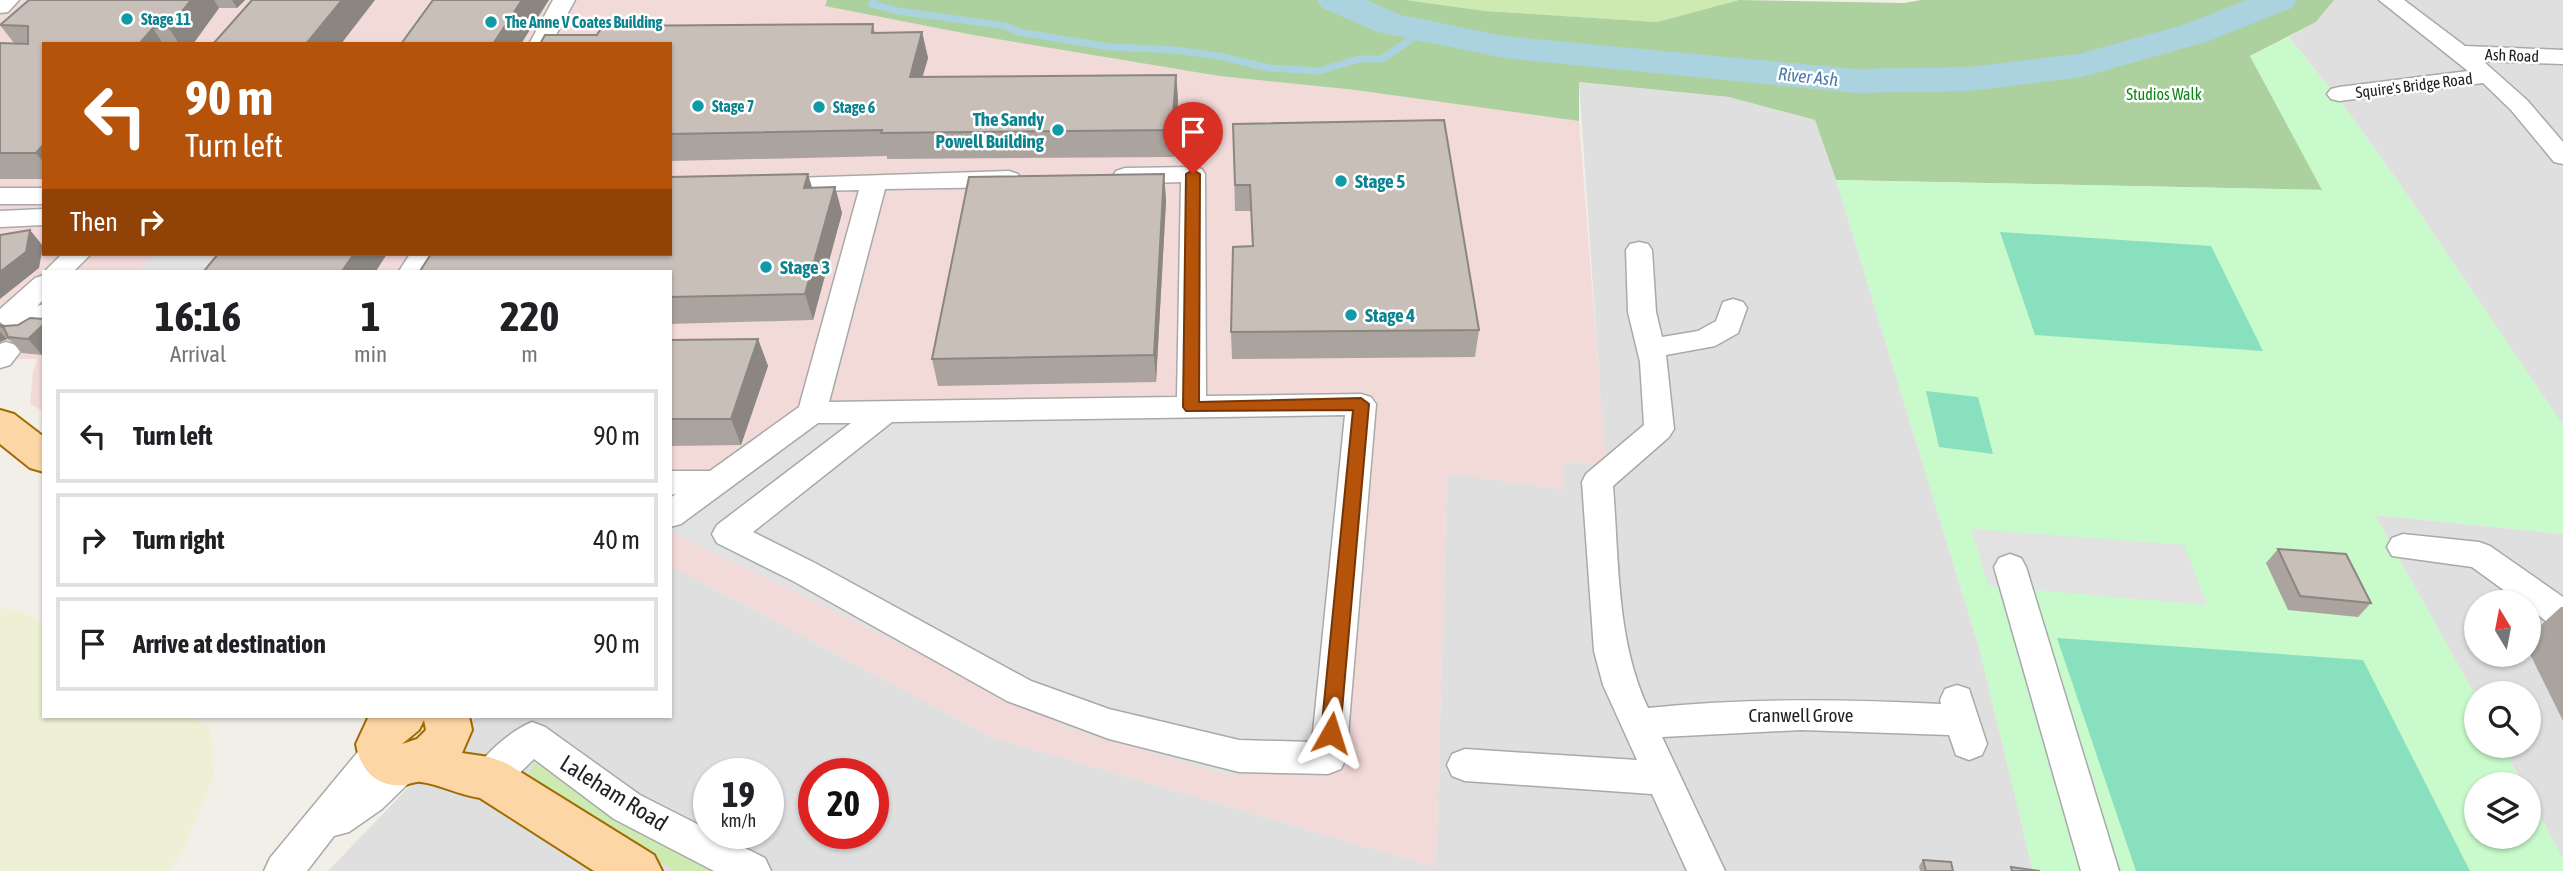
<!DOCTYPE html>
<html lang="en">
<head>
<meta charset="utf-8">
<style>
	body { margin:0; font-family:"Asap Condensed",sans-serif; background:#f6f6f6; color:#202124; height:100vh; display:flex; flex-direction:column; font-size:26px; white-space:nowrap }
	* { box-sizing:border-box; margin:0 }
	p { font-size:23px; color:#757577 }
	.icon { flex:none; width:38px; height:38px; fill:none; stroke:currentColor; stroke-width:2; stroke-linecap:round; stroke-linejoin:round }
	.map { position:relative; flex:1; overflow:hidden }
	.panel { position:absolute; left:42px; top:270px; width:630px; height:448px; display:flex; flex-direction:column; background:#fff; border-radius:0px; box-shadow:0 2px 5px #0004 }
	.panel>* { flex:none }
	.hud { position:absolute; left:42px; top:42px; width:630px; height:214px; border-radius:0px; box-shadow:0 2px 5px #0004; background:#b45309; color:#fff; overflow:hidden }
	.needle { width:46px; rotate:350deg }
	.buttons { position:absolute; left:2464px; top:590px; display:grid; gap:14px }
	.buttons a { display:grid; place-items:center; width:77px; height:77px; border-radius:50%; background:#fff; box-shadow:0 2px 5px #0004; font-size:35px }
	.speed { position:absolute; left:693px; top:758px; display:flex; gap:14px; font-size:35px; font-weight:700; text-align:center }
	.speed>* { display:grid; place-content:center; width:91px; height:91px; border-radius:50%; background:#fff; box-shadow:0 2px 5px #0004; line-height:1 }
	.speed small { font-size:18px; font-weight:400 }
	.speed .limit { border:10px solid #d22; background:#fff; color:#111 }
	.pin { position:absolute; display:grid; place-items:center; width:60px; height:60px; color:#fff; margin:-72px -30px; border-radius:50% 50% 50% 0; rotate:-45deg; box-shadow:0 0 7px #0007 }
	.pin .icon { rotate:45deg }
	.me { position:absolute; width:77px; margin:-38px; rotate:6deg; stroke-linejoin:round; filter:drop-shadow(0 0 5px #0008) }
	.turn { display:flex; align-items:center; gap:24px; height:147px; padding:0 28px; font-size:32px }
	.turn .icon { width:91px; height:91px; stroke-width:2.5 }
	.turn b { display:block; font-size:49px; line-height:60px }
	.then { display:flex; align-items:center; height:66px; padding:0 28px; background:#0003; gap:14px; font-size:26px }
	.eta { display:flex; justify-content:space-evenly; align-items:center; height:119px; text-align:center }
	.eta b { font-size:42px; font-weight:700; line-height:49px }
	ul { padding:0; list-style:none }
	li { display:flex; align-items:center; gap:21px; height:94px; margin:0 14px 10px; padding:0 14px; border:4px solid #e0e0e0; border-radius:0px }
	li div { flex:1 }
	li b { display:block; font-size:26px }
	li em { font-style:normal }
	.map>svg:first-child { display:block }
</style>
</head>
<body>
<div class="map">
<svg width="2563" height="871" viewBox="0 0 2563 871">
	<rect width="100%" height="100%" fill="#f2efe9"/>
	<g fill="#e0dfdf" fill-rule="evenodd">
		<polygon points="2334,0 2563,0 2563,425 2397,180 2344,106 2289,37 2316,22"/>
		<path d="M1579 82 1729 97 1815 120 1836 180 1980 651 2033 871H328L477 716H670V565L992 737 1436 867 1447 473 1562 489V461L1605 465ZM709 774H768V833H709ZM814 774H873V833H814Z"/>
		<path d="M2375 515 2563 534V859L2529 795V784H2523L2502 746H2529V693H2476V697ZM2476 602H2529V654H2476Z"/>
	</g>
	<path fill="#f2dad9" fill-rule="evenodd" d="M0 0H827L825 5 973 35 1219 76 1355 90 1579 121 1606 465 1562 461 1563 489 1447 474 1436 867 992 737 670 565V271H44V412L30 404 33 371 37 359H0ZM44 44H670V254H44Z"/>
	<polygon fill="#eef0d5" points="0,608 23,612 44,624 44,716 192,716 210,727 214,776 182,853 169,871 0,871"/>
	<g fill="#cdebb0">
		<polygon points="1406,0 1739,0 1657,22 1485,11"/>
		<polygon points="541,763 716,871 676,871 603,829 529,776 532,766"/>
	</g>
	<polygon fill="#add19e" points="827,0 1406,0 1485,11 1657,22 1739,0 1904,3 1921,0 2334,0 2316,22 2250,56 2323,190 1836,180 1815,120 1729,97 1579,82 1579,121 1355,90 1219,76 973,35 825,6"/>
	<polygon fill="#c8facc" points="2289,37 2344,106 2397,180 2563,425 2563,534 2375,515 2476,697 2476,746 2502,746 2523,784 2476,784 2476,836 2529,836 2529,795 2563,859 2563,871 2033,871 1980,651 1836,180 2322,190 2250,56"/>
	<g fill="#88e0be">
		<polygon points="2000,232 2211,246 2263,351 2035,335"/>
		<polygon points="1926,391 1978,397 1993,454 1939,447"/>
		<polygon points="2057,638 2363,660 2470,871 2136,871"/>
	</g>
	<g fill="#e2e2e2">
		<polygon points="154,254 225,254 211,271 138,271"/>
		<polygon points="1373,396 1340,762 1230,776 1068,728 670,531 670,527 838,406"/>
		<polygon points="1971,529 2184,545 2207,605 1989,586"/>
	</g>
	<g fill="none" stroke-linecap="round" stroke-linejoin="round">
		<polyline stroke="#aad3df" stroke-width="7" points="874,0 872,4 898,11 1006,26 1018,32 1109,47 1175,50 1219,56 1269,68 1319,71 1359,59 1382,59 1423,31"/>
		<polygon fill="#aad3df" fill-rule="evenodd" points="1317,0 1366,0 1401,15 1504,36 1856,69 1968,67 2079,54 2183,25 2247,0 2297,0 2292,8 2209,41 2082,77 1968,91 1856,93 1504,58 1378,32 1322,8"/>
		<g stroke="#a9a9a9" stroke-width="3">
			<g id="minor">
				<polygon points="0,0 19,0 8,12 0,13"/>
				<polygon points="553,0 575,0 551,44 529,44"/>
				<polygon points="2379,0 2404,0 2465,46 2563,50 2563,64 2483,61 2527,100 2563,142 2563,164 2554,162 2511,110 2483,83 2339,101 2331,99 2327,94 2331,89 2339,87 2468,71"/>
				<path d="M1193 167 1202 169 1205 174 1206 396 1361 394 1371 397 1376 404 1346 758 1341 769 1328 774 1239 772 1109 739 1007 701 793 581 717 543 712 534 717 525 851 423H818L681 524 670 527V498L676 494 670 495V471H710L799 407 859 190 771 192 762 189 759 184 762 179 1009 171 1018 174 1021 179 1018 184 1009 187 885 189 829 402 1177 397 1181 182 1125 184 1116 181 1113 176 1116 171 1125 168ZM1345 415 1312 742 1239 740 1109 709 1031 681 815 563 753 532 892 422Z"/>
				<rect x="0" y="188" width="44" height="16"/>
				<polygon points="44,209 44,225 0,227 0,211"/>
				<path d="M1639 242 1648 244 1652 250 1656 312 1662 337 1698 331 1716 321 1723 302 1733 299 1743 302 1747 308 1738 333 1715 346 1666 355 1674 429 1669 437 1613 486C1619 560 1616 640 1648 708 1746 698 1843 699 1941 704L1940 700 1945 689 1957 685 1969 689 1987 744 1982 755 1969 760 1956 755 1949 735 1801 730 1662 737 1725 871H1687L1652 794 1465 781 1452 776 1447 765 1452 754 1465 749 1637 760 1603 685 1594 651 1582 482 1586 474 1644 425 1640 362 1628 312 1626 250 1630 244Z"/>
				<polygon points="62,254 91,254 74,271 45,271"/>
				<polygon points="410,254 436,254 425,271 399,271"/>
				<path d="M44 275V299L37 306 44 304V330C34 339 29 342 15 339L11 332 15 326 0 333V309L35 278Z"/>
				<polygon points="6,342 16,345 20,352 10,365 0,368 0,344"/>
				<polygon points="2403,534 2479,542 2490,546 2563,597 2563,629 2551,625 2529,608 2529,602 2520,602 2472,567 2392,556 2387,547 2392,538"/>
				<polygon points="2010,554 2021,558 2026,567 2119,871 2081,871 1994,567 1999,558"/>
				<path d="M532 722 545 727 640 795 709 830V833H715L765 858 771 871H714L614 819 534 759 502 790 489 794 476 790 471 778C481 756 510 731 532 722Z"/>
				<polygon points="379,737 392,742 396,751 403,749 416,754 421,765 416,776 382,809 349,832 334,836 307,871 264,871 270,858 366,742"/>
			</g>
		</g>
		<g stroke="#a06b00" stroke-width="4">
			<g id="major">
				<polygon points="0,410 14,414 44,437 44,472 30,468 0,444"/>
				<path d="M369 716H469L472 730 462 753 489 757 506 763 654 855 662 871H594L480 798C459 795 439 784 421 782 416 781 410 784 405 785 377 788 360 770 356 744ZM424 720 426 730 417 739 402 744 419 730Z"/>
			</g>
		</g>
		<use href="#minor" fill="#fff" fill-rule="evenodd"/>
		<use href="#major" fill="#fcd6a4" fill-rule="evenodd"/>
	</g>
	<g fill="#aba49e">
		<polygon points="29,0 245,0 237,8 219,8 193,44 44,44 44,179 0,179 0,43 14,43 0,25"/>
		<polygon points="873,24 875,33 922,32 928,58 922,77 1176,75 1178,100 1174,157 887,159 887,156 670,161 670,44 597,35"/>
		<polygon points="1233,124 1479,330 1475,357 1232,359 1231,332 1252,246 1251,211 1235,211"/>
		<polygon points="1164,174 1166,201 1156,382 938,386 932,359"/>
		<polygon points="812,187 835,187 842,213 813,320 670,324 670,271"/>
		<polygon points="44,319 44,354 42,355 22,353 11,341 7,339 0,342 0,322 5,326 18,325"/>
		<polygon points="758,339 768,366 741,445 670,446 670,340"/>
		<polygon points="2278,549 2371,603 2358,617 2288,610 2266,563"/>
		<polygon points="2561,607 2563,607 2563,721 2529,652 2529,636"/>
		<polygon points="1923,860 1953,871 1920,871 1919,866"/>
	</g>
	<g fill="#8b8681">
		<polygon points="191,0 214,0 219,8 193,44 179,44 169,28"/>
		<polygon points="232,0 245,0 237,8"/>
		<polygon points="342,0 375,0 341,44 306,44"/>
		<polygon points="522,0 549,0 521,44 493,44"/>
		<polygon points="153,28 163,44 139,44"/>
		<polygon points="922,32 928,58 915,103 910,77"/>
		<polygon points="1176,75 1178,100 1174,157 1172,130"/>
		<polygon points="42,146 44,148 44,163 36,153"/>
		<polygon points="808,174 816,201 804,188"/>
		<polygon points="1164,174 1166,201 1156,382 1154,355"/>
		<polygon points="835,187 842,213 813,320 805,294"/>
		<polygon points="30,230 43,246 39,268 0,299 0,272"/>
		<polygon points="354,254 387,254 376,271 342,271"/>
		<polygon points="44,324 44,354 42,355 28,339"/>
		<polygon points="0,332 7,339 0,342"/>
		<polygon points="758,339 768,366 741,445 731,419"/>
	</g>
	<g fill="#c7bfb8" stroke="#8b8681" stroke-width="2">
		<polygon points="29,0 191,0 169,28 153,28 139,44 44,44 44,146 42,146 36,153 0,153 0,43 28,44 28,26 0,25"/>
		<polygon points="252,0 342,0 306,44 213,44"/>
		<polygon points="433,0 522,0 493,44 401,44"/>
		<polygon points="873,24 872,33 922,32 910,77 1176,75 1172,130 881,133 882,130 670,134 670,44 540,44 545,35 597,35 602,26"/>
		<polygon points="1444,120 1479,330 1231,332 1233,247 1253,246 1250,185 1235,185 1233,124"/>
		<polygon points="808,174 804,188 835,187 805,294 670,297 670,271 420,271 431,254 670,254 670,177"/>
		<polygon points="1164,174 1154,355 932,359 969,177"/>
		<polygon points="30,230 26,252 0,272 0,235"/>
		<polygon points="218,254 354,254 342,271 204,271"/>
		<polygon points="30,318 44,319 44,324 28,339 8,337 4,328 0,326 0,325 5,326 18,325"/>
		<polygon points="758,339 731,419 670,419 670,340"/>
		<polygon points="2278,549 2346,554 2371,603 2300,596"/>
		<polygon points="1923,860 1951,862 1953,871 1926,871"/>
		<polygon points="2011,867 2040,871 2012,871"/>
	</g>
	<polygon fill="#b45309" stroke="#753606" stroke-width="2" points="1193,170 1200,174 1199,402 1361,398 1369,404 1340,733 1337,739 1331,741 1324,739 1321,733 1353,410 1186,411 1183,407 1186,174"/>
	<g fill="#0f9aa8" stroke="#fff" stroke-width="2.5">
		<circle cx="127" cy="19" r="7"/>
		<circle cx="491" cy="22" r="7"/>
		<circle cx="698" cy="106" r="7"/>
		<circle cx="819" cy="107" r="7"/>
		<circle cx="1058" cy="130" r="7"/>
		<circle cx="1341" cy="181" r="7"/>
		<circle cx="766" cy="267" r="7"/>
		<circle cx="1351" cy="315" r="7"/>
	</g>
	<g text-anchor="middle" stroke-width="5" stroke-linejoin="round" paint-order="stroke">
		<g font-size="16" font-weight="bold" fill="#0d838f" stroke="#fff" text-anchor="start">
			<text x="141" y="25">Stage 11</text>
			<text x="505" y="28">The Anne V Coates Building</text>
			<text x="712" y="112">Stage 7</text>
			<text x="833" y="113">Stage 6</text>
		</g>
		<g font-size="16" fill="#222" stroke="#fff">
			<text transform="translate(2512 55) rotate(2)" y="6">Ash Road</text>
			<text transform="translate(2414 85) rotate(-7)" y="6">Squire's Bridge Road</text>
		</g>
		<g font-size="16" fill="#0c8416" stroke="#fff">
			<text x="2164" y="100">Studios Walk</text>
		</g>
		<g font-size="18" font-style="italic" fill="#4a7aab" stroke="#fff">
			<text transform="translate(1808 77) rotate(6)" y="6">River Ash</text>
		</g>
		<g font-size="19" font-weight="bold" fill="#0d838f" stroke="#fff" text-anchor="start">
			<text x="1044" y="126" text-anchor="end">The Sandy<tspan x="1044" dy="22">Powell Building</tspan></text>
			<text x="1355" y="188">Stage 5</text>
			<text x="780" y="274">Stage 3</text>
			<text x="1365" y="322">Stage 4</text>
		</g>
		<g font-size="19" fill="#222" stroke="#fff">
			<text x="1801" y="722">Cranwell Grove</text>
		</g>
		<g font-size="23" fill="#222" stroke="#fff">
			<text transform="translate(614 793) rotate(32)" y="8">Laleham Road</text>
		</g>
	</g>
</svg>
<div class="buttons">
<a><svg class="needle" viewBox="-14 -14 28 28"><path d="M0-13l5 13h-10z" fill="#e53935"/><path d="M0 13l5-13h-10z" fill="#757577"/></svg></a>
<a><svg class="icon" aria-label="search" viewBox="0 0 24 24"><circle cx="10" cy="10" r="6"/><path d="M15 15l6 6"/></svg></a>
<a><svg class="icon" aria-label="layers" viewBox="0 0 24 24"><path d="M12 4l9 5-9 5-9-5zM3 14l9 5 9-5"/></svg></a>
</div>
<div class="speed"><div>19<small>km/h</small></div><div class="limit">20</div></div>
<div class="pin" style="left:1193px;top:174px;background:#d93025"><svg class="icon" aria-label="arrive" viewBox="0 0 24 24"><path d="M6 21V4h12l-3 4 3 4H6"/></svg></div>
<svg class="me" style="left:1331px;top:733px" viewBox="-20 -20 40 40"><path d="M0-17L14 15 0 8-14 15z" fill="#b45309" stroke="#fff" stroke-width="4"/></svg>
<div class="hud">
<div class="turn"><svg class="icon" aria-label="left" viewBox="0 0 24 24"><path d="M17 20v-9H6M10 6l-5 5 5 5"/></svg><div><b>90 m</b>Turn left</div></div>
<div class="then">Then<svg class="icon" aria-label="right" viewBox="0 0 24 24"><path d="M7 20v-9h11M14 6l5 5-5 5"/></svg></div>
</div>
<section class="panel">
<div class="eta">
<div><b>16:16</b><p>Arrival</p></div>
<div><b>1</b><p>min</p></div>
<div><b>220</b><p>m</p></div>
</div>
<ul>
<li><svg class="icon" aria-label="left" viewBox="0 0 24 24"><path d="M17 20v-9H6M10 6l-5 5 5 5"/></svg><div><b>Turn left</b></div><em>90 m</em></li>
<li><svg class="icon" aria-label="right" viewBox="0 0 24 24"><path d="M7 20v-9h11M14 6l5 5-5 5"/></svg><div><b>Turn right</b></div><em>40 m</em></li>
<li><svg class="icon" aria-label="arrive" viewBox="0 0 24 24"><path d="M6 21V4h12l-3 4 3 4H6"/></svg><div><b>Arrive at destination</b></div><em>90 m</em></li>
</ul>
</section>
</div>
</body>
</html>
